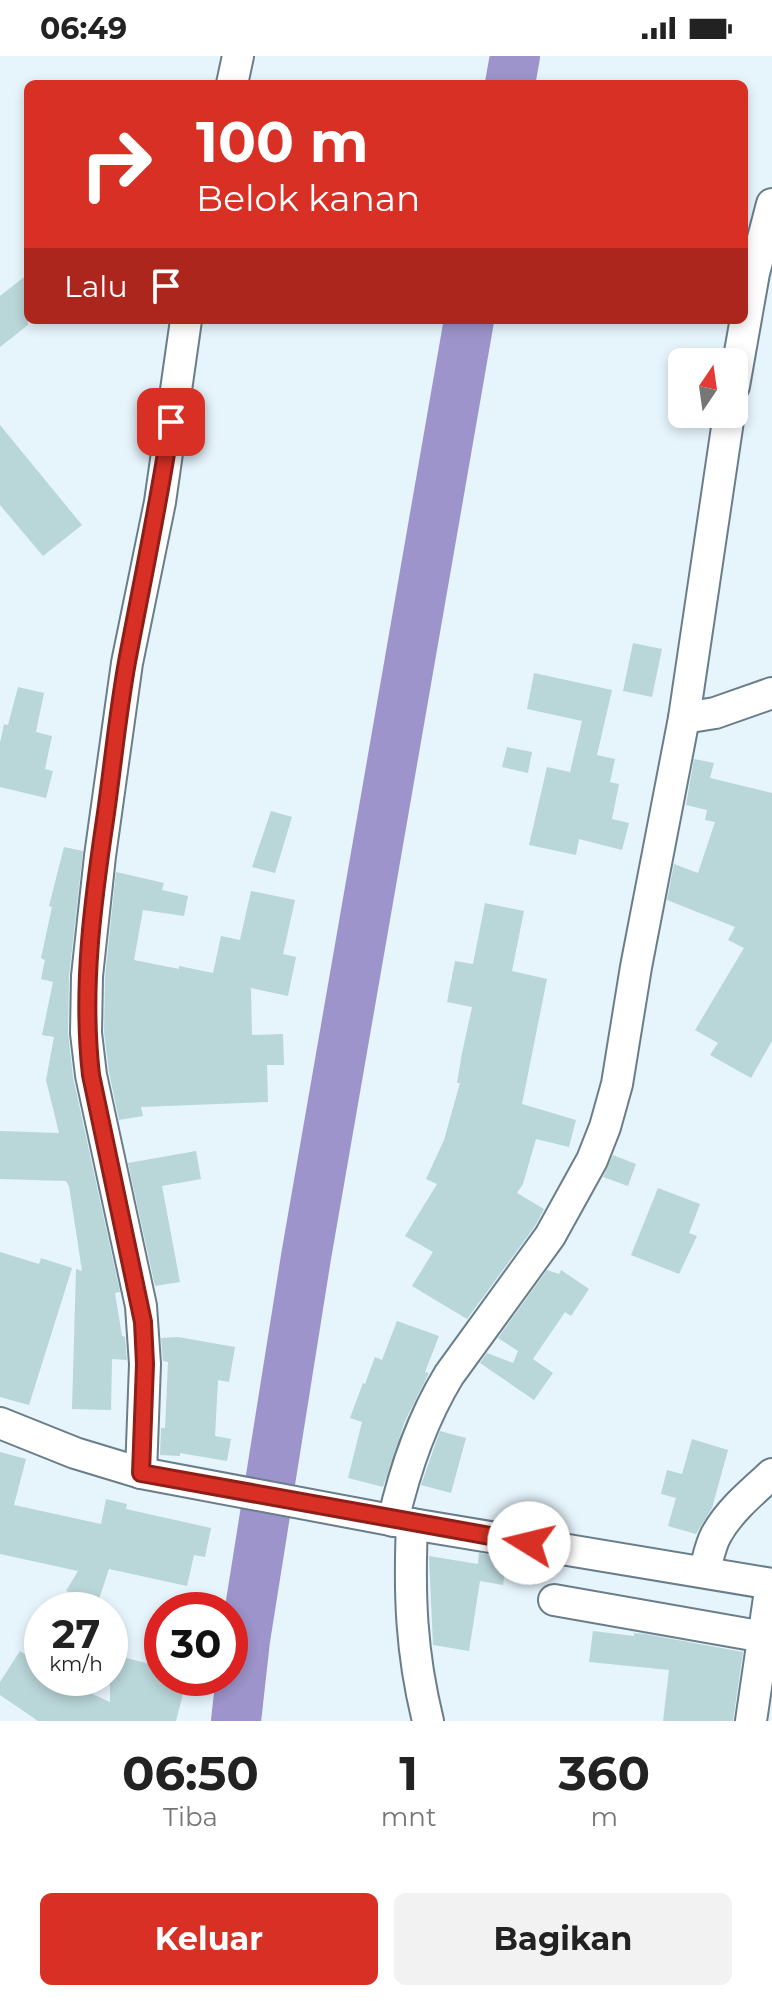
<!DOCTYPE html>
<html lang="id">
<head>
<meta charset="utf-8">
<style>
	body { margin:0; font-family:Montserrat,sans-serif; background:#f2f2f2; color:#222; height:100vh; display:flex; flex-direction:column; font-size:30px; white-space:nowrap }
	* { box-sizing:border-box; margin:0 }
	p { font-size:26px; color:#767676 }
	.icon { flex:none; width:44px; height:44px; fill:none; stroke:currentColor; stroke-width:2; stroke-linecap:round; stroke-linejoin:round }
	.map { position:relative; height:1665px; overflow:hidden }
	.panel { display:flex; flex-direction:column; background:#fff; flex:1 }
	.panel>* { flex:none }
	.banner { position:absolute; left:24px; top:24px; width:724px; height:244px; border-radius:12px; box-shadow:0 4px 12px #0003; background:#d93025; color:#fff; overflow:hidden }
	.needle { width:52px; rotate:13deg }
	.buttons { position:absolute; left:668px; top:292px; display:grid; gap:16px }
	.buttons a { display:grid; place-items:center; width:80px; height:80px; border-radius:12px; background:#fff; box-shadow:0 4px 12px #0003; font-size:40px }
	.speed { position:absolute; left:24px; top:1536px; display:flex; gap:16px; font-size:40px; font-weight:700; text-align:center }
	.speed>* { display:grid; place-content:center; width:104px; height:104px; border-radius:50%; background:#fff; box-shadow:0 4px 12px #0003; line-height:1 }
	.speed small { font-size:20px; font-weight:400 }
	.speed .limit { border:12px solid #d22; background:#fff; color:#111 }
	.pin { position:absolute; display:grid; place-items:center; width:68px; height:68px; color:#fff; margin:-34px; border-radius:16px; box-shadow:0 4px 12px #0006 }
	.me { position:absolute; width:88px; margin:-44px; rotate:279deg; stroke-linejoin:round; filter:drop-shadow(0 0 6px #0008) }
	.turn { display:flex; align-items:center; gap:28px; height:168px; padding:0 40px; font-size:36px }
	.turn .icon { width:104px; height:104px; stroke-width:2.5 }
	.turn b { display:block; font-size:56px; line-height:68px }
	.then { display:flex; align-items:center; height:76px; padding:0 40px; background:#0003; gap:16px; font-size:30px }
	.eta { display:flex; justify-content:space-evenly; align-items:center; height:136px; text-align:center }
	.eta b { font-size:48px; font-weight:700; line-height:56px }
	.primary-button { display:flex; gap:16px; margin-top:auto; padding:16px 40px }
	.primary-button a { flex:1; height:92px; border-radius:12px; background:#d93025; color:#fff; font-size:32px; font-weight:700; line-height:92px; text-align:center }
	.primary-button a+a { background:#f2f2f2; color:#222 }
	.status { display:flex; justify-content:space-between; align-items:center; height:56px; padding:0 40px; background:#fff; direction:ltr }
	.status svg { height:22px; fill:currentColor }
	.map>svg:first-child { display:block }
</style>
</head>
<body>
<div class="status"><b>06:49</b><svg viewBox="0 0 49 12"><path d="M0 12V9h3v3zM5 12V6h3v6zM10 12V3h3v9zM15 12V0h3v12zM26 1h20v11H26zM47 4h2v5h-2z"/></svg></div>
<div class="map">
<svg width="772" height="1665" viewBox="0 0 772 1665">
	<rect width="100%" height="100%" fill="#e6f4fc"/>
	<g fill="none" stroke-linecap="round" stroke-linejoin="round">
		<g stroke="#9c94ca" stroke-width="50">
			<polyline points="510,28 515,0"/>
			<polyline points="236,1665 245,1584 306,1201 469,264"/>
		</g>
	</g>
	<g fill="#b9d6d8">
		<polygon points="28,218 28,269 0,291 0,240"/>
		<polygon points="0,369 82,469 43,500 0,449"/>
		<polygon points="633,587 662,593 652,641 623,635"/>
		<polygon points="534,617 612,634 597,699 615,703 610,726 619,728 612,763 629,767 622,794 579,783 576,799 529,789 547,711 570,716 582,665 527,653"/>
		<polygon points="18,631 44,637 36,676 52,680 45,713 53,715 46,742 0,731 0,687 4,668 8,669"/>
		<polygon points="507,691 532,696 528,717 502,711"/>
		<polygon points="694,703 714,707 710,722 772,737 772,985 751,1022 710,999 718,987 695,974 744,892 728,884 735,871 667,844 674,808 698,817 715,766 705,764 707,754 686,749"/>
		<polygon points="271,755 292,761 275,817 252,811"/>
		<polygon points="64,791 83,795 69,920 68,977 73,1021 120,1236 115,1237 122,1280 125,1281 127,1304 112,1303 111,1354 72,1353 76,1213 82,1215 69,1130 66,1125 0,1123 0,1075 59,1077 46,1024 54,981 42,979 53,926 41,923 45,904 41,902 52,851 49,850"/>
		<polygon points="116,816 164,827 162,834 188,840 184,860 143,854 134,904 179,913 179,910 213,917 221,880 240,884 251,835 295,844 283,898 296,901 288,940 251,932 252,979 283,978 284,1009 267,1009 268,1046 141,1051 143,1060 119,1064 109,1016 104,976 105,921"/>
		<polygon points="485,847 524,855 512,915 547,923 522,1048 576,1064 569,1091 536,1083 523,1128 517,1137 544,1153 535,1170 467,1263 412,1230 433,1196 405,1180 437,1128 426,1123 444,1084 460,1027 457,1027 462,997 472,951 447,946 455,905 473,908"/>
		<polygon points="196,1095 201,1123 162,1130 180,1226 155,1230 128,1107"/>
		<polygon points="613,1099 636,1108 628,1130 603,1121"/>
		<polygon points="658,1132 700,1148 689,1177 697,1180 679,1218 631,1199"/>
		<polygon points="0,1196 39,1208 41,1202 72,1212 29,1349 0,1341"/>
		<polygon points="547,1214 559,1218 561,1214 589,1233 571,1260 565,1256 533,1303 553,1317 534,1344 480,1307 487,1297 513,1307 518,1295 498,1282"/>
		<polygon points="397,1265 439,1280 425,1316 429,1317 405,1365 383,1431 348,1422 362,1366 350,1362 363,1327 365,1328 375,1301 382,1304"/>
		<polygon points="178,1281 235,1291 229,1326 218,1324 215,1380 231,1383 227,1405 180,1397 180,1400 160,1399 161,1372 165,1372 168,1306 163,1305 161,1282"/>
		<polygon points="440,1375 466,1382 451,1437 421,1429"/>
		<polygon points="692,1383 728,1394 712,1452 696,1478 668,1470 676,1442 661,1438 667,1414 682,1418"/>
		<polygon points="0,1396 26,1403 14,1449 101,1468 106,1443 127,1448 126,1453 211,1472 205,1501 194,1499 187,1530 109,1513 98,1546 66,1535 78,1515 0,1498"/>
		<polygon points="479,1497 507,1502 503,1529 480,1525 469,1595 433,1589 429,1500 478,1508"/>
		<polygon points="593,1575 634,1580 634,1577 645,1578 743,1596 733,1665 663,1665 669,1614 589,1606"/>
		<polygon points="20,1595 42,1610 42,1622 57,1622 110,1646 110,1598 162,1611 162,1622 187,1622 176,1665 38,1665 0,1639 0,1626"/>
	</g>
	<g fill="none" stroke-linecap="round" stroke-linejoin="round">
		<g stroke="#697e8a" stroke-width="34">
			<g id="minor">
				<polyline points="232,28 238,0"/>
				<polyline points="734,330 754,217 772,148"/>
				<polyline points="684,662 715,657 772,637"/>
				<polyline points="0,1367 75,1397 141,1417 412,1468 772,1528"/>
				<polyline points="141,1417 145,1308 141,1250 91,1019 86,977 87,920 100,800 127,607 160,446 186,264"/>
				<path d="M393 1465C405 1413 421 1365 449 1319L550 1180 592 1104 605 1071 617 1028 636 911 684 662 729 358"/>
				<path d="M412 1468C409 1539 411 1596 428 1665"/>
				<path d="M704 1516C708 1504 710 1490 716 1479 729 1455 752 1436 772 1418"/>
				<polyline points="554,1544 764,1581"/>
				<polyline points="751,1665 771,1528"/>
			</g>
		</g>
		<use href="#minor" stroke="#fff" stroke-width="30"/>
	</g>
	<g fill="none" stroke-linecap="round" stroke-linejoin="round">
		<g stroke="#8d1f18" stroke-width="20">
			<path id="route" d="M171 366C159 447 142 526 127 606 118 656 113 707 106 757 93 844 81 931 91 1019L143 1266 145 1308 141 1417 529 1487"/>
		</g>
		<use href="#route" stroke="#d93025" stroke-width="14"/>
	</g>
</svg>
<div class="buttons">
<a><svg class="needle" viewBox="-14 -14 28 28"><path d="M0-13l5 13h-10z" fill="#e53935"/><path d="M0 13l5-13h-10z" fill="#767676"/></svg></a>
</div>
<div class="speed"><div>27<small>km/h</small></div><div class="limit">30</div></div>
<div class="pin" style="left:171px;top:366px;background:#d93025"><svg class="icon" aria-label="arrive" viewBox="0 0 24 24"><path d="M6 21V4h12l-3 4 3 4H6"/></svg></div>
<svg class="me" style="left:529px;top:1487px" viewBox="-20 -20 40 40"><circle r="19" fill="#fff"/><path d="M0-13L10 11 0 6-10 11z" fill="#d93025"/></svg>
<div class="banner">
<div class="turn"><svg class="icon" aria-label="right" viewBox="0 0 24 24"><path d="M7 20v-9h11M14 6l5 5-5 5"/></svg><div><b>100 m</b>Belok kanan</div></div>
<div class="then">Lalu<svg class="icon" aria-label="arrive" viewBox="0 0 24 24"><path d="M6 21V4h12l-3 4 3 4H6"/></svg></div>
</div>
</div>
<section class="panel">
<div class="eta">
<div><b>06:50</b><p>Tiba</p></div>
<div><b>1</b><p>mnt</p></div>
<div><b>360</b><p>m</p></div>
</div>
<div class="primary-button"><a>Keluar</a><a>Bagikan</a></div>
</section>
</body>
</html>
